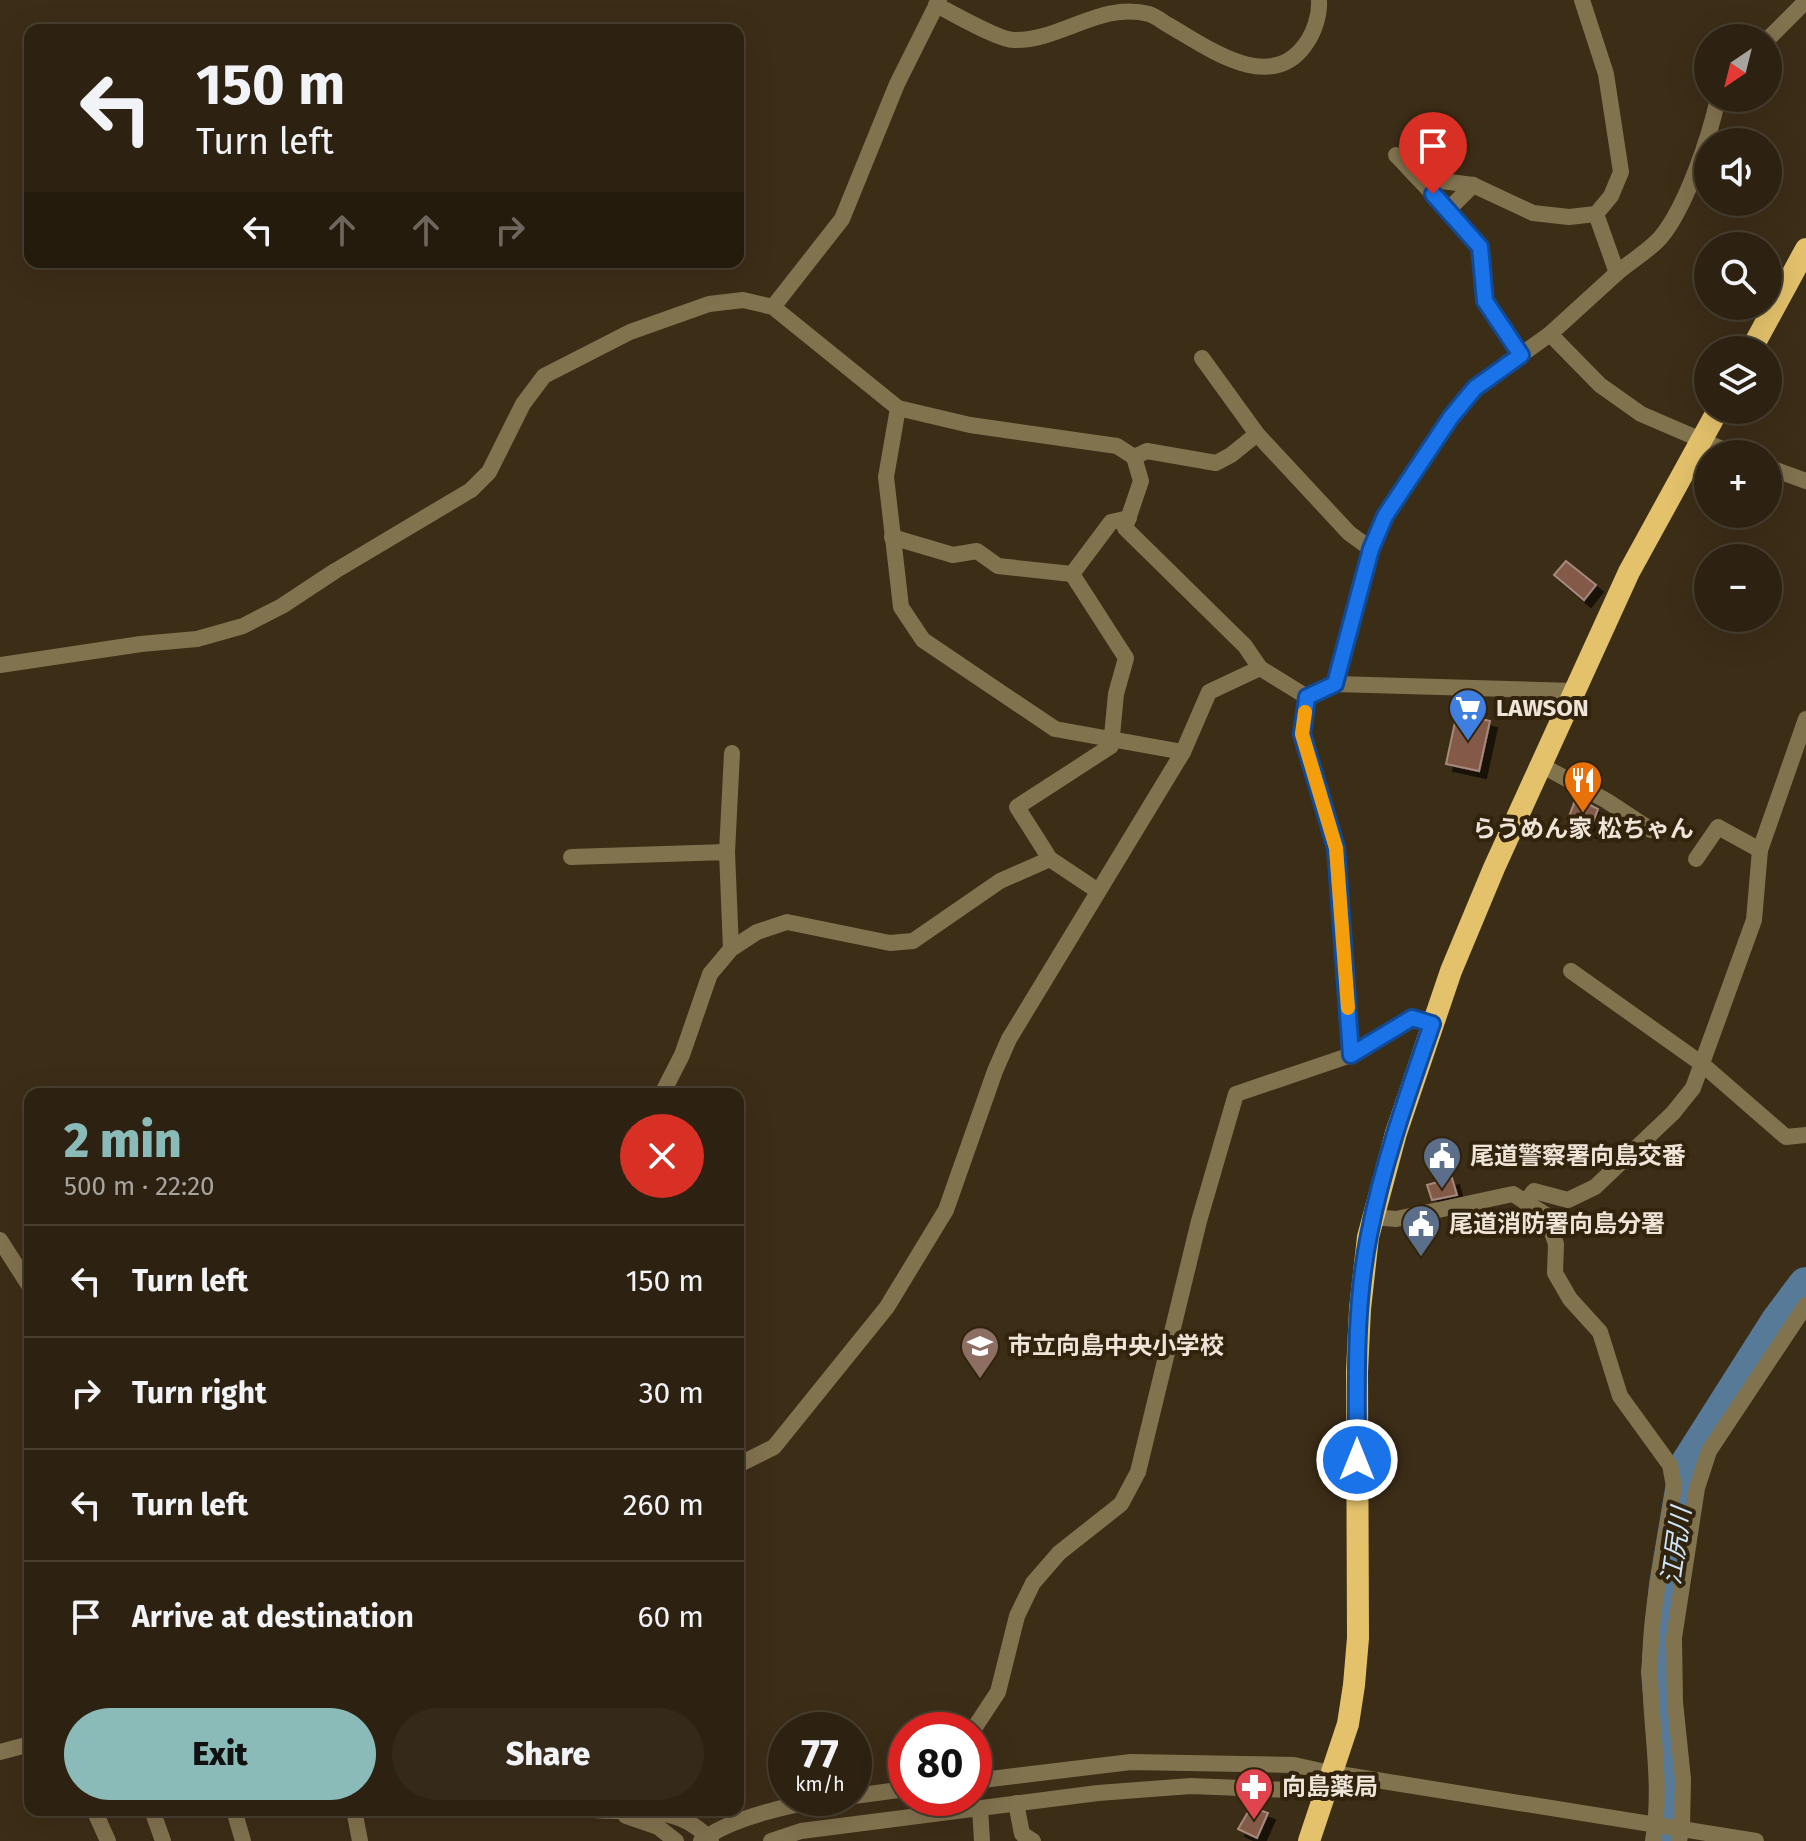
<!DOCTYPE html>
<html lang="en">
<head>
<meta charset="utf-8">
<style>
	body { margin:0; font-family:"Fira Sans","Noto Sans JP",sans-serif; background:#352a1a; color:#f1f3f6; height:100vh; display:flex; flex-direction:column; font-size:30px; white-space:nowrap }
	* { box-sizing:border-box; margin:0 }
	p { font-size:26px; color:#a7a49f }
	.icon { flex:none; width:44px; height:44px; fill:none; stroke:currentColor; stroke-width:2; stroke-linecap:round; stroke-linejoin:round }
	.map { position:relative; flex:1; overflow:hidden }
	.sheet { position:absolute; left:24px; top:1088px; width:720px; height:728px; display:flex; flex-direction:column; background:#2d2211; border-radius:16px; box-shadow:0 8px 32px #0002,0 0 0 2px #483f31 }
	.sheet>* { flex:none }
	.hud { position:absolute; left:24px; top:24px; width:720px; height:244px; border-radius:16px; box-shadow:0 8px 32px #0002,0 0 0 2px #483f31; background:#2d2211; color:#f1f3f6; overflow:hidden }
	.needle { width:52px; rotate:215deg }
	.fabs { position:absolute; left:1694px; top:24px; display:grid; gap:16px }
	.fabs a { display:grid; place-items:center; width:88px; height:88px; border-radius:50%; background:#2d2211; box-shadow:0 8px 32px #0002,0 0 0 2px #483f31; font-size:40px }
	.speed { position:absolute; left:768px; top:1712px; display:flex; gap:16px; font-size:40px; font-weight:700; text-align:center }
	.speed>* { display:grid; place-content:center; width:104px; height:104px; border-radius:50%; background:#2d2211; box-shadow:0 8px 32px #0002,0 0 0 2px #483f31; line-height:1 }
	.speed small { font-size:20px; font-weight:400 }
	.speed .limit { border:12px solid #d22; background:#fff; color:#111 }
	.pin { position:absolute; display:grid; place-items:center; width:68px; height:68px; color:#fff; margin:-82px -34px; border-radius:50% 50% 50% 0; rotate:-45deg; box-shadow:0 0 8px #0007 }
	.pin .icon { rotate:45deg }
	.me { position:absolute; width:88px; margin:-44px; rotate:0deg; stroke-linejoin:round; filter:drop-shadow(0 0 6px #0008) }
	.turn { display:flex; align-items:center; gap:28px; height:168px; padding:0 40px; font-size:36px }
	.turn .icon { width:104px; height:104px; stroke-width:2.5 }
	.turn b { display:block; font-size:56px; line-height:68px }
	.lanes { display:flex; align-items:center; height:76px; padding:0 40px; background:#0003; justify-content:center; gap:40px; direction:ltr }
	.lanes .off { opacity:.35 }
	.round { display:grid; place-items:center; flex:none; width:84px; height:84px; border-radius:42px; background:#352a1a }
	.head { display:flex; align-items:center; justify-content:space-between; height:136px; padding:0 40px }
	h1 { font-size:48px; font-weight:800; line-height:60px; color:#8bbbb9 }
	.action { display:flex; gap:16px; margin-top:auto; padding:16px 40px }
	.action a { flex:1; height:92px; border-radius:48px; background:#8bbbb9; color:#111; font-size:32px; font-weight:800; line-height:92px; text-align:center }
	.action a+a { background:#352a1a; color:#f1f3f6 }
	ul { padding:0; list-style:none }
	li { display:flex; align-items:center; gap:24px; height:112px; padding:0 40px; border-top:2px solid #483f31 }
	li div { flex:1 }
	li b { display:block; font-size:30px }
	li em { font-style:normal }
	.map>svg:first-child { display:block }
</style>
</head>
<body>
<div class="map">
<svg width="1806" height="1841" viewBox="0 0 1806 1841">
	<defs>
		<filter id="shadow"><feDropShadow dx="7" dy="7" stdDeviation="0" flood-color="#0009"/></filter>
	</defs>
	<rect width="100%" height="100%" fill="#3c2d17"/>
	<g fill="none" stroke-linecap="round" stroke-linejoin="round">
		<polyline stroke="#567a97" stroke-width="36" points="1667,1841 1671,1801 1659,1672 1667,1585 1687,1466 1779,1321 1806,1285"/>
	</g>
	<g fill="#825a47" stroke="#a6887b" stroke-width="2" filter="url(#shadow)">
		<polygon points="1566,561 1596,585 1584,600 1554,575"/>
		<polygon points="1457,713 1490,721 1479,771 1446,764"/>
		<polygon points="1576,798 1598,809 1590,831 1567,822"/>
		<polygon points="1452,1178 1457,1195 1432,1200 1427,1185"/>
		<polygon points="1251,1807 1268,1813 1257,1838 1238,1829"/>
	</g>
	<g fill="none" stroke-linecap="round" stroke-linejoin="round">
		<g stroke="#82734f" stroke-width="16">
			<path d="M936 5C953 13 998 40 1014 40 1061 41 1101 1 1149 14 1156 16 1164 23 1170 26 1208 48 1270 94 1305 45 1314 33 1320 15 1319 0"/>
			<polyline points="1768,39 1806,1"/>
			<polyline points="1396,155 1448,210"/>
			<polyline points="1418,178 1473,185"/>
			<path d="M1617 273C1631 261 1650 250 1661 237 1686 207 1710 136 1718 98"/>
			<polyline points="773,307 842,219 897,84 939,0"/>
			<polyline points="1550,334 1600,385 1641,414 1734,454"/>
			<polyline points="1521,355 1485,301 1480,247 1448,210 1473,185 1533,213 1569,217 1596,214 1611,196 1621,172 1606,74 1582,0"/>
			<polyline points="1202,358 1257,434 1349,533 1371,549"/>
			<polyline points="898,408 886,477 901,607 923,640 1055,729 1183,752"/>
			<polyline points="1134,457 1147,451 1216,463 1231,455 1257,434"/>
			<polyline points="1768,467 1806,481"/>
			<polyline points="892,537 953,555 977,551 998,566 1072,574"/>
			<polyline points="0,665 141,644 197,639 243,626 282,606 335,571 471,490 489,472 523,404 544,376 630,332 709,304 743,300 773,307 898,408 970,425 1117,446 1134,457 1141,481 1125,528 1245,646 1260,668 1307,697"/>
			<polyline points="1335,684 1371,549 1385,516 1451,417 1475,388 1550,334 1617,273 1596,214"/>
			<polyline points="1541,765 1607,801 1651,830"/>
			<polyline points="727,852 732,753"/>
			<polyline points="571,857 727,852 731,949"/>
			<polyline points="1696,859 1718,827 1760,850"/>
			<polyline points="1098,891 1050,859 1017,807 1111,746 1116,694 1126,658 1072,574 1111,522 1129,518"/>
			<polyline points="1571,971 1702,1064 1786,1137 1806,1135"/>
			<polyline points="1351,1055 1336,848 1302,734 1307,697 1335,684 1574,691"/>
			<polyline points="662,1094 682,1055 710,974 731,949 757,932 787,922 890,943 913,941 1000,881 1050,859"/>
			<polyline points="1525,1202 1534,1191 1568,1200 1595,1187 1673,1113 1693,1088 1754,920 1760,850 1806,719"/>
			<path d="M1373 1217 1396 1219 1513 1194 1546 1215 1556 1244 1555 1273 1570 1299 1600 1332 1620 1396 1670 1465 1674 1486C1665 1546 1650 1608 1650 1669 1650 1726 1663 1784 1653 1841"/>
			<polyline points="738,1465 774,1447 887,1307 946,1210 995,1071 1009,1039 1183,752 1209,692 1260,668"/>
			<polyline points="973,1730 998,1692 1017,1616 1033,1583 1059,1553 1121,1504 1138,1472 1199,1221 1236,1094 1351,1055 1412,1018 1432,1024"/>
			<polyline points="0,1752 30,1744"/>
			<polyline points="1333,1773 1756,1841"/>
			<polyline points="1016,1803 1022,1834 1033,1841"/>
			<polyline points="980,1808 982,1841"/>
			<polyline points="94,1810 108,1841"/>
			<polyline points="152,1810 163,1841"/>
			<polyline points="234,1810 243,1841"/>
			<polyline points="354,1810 360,1841"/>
			<path d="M594 1810C637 1814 679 1803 711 1841"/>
			<polyline points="626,1816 658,1827 676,1841"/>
			<polyline points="1679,1841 1682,1827 1683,1779 1675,1702 1674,1638 1697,1488 1709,1451 1806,1305"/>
		</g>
		<g stroke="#82734f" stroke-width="16">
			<polyline points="0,1240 30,1287"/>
			<polyline points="974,1781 1131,1762 1294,1765 1330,1773"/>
			<polyline points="854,1796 906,1789"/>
			<path d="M701 1841C731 1817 797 1803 835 1798"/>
			<polyline points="771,1841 801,1831 1098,1793 1191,1786 1289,1790 1333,1773"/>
		</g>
		<g stroke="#e4c26c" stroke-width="22">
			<polyline points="1751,350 1806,249"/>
			<polyline points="1309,1841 1348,1724 1354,1685 1358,1638 1357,1372 1360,1309 1368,1237 1396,1133 1451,971 1494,868 1629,572 1718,410"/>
		</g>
	</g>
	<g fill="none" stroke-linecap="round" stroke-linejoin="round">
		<g stroke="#114b97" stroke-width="20">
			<path id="route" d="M1357 1460C1357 1386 1354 1309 1369 1235 1383 1163 1408 1093 1432 1024L1412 1018 1351 1055 1336 848 1302 734 1307 697 1335 684 1371 549 1385 516 1451 417 1475 388 1521 355 1485 301 1480 247 1433 194"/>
		</g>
		<use href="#route" stroke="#1a73e8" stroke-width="14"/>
		<polyline stroke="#f59e0b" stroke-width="14" points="1305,712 1302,734 1336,848 1348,1008"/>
	</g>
	<defs>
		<g id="supermarket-pin" transform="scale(2)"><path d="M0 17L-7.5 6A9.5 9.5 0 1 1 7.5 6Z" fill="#3f7fe0" stroke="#32230d"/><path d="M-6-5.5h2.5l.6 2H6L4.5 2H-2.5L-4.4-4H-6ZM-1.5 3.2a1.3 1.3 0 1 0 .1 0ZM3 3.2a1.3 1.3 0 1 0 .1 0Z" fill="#fff"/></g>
		<g id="restaurant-pin" transform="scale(2)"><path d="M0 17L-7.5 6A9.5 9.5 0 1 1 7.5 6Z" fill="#e8710a" stroke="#32230d"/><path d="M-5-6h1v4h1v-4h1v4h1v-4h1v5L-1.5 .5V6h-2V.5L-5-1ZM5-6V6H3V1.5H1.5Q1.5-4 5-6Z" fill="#fff"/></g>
		<g id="civic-pin" transform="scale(2)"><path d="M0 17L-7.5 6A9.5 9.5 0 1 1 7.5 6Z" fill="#5c6f8a" stroke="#32230d"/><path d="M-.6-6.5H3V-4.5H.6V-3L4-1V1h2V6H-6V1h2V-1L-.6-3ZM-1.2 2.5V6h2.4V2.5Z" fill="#fff"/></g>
		<g id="school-pin" transform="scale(2)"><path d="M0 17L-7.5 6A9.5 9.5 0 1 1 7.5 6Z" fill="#8d6e63" stroke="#32230d"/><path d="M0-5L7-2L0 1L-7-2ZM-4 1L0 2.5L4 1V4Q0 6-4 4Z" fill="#fff"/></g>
		<g id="pharmacy-pin" transform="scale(2)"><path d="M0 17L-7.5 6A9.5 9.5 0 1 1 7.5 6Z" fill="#e0444e" stroke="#32230d"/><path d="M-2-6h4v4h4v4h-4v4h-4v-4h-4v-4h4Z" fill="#fff"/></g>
	</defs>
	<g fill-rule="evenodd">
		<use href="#supermarket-pin" x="1468" y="708"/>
		<use href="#restaurant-pin" x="1583" y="780"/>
		<use href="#civic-pin" x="1442" y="1156"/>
		<use href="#civic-pin" x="1421" y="1224"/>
		<use href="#school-pin" x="980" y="1346"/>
		<use href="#pharmacy-pin" x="1254" y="1787"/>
	</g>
	<g text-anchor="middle" stroke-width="8" stroke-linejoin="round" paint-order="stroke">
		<g font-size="24" font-weight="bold" fill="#eee4d7" stroke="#32230d" text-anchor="start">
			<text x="1496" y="716">LAWSON</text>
			<text x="1583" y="837" text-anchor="middle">らうめん家 松ちゃん</text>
			<text x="1470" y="1164">尾道警察署向島交番</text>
			<text x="1449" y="1232">尾道消防署向島分署</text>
			<text x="1008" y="1354">市立向島中央小学校</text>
			<text x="1282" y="1795">向島薬局</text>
		</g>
		<g font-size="26" font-style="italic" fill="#cde5f8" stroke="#32230d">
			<text transform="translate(1676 1546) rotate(-82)" y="9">江尻川</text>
		</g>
	</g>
</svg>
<div class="fabs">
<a><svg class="needle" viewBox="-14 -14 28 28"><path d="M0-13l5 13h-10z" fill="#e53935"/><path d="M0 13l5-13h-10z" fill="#a7a49f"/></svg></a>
<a><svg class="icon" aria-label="sound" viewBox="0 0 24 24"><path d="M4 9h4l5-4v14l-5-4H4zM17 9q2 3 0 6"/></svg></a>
<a><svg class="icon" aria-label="search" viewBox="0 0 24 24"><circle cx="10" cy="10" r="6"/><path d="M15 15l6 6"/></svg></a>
<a><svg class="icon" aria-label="layers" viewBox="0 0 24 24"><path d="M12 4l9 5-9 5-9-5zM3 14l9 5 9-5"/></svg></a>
<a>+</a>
<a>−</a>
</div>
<div class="speed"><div>77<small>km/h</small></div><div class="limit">80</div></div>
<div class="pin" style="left:1433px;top:194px;background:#d93025"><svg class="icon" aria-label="arrive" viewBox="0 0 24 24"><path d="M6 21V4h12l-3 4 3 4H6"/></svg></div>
<svg class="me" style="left:1357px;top:1460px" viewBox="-20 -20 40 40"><circle r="17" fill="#1a73e8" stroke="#fff" stroke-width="3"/><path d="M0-11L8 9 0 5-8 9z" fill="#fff"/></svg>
<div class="hud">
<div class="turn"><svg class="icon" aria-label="left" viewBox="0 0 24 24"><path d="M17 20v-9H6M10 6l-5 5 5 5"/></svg><div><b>150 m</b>Turn left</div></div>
<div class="lanes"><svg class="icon" aria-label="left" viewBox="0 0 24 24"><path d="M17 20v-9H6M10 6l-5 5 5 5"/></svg><svg class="icon off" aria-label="ahead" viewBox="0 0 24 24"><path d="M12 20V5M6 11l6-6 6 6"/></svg><svg class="icon off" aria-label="ahead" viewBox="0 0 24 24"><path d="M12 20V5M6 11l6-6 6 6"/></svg><svg class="icon off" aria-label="right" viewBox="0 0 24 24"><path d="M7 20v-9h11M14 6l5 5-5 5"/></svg></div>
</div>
<section class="sheet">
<div class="head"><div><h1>2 min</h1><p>500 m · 22:20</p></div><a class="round" style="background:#d93025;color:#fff"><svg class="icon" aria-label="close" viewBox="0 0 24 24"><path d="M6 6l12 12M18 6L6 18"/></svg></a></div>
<ul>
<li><svg class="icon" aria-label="left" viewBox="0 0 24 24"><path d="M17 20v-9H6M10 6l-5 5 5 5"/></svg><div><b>Turn left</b></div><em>150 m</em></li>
<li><svg class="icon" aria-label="right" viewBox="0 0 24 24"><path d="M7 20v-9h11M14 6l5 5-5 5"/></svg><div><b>Turn right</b></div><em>30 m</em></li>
<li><svg class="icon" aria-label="left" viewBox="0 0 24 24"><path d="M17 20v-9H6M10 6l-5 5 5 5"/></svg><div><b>Turn left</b></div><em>260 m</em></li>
<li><svg class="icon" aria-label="arrive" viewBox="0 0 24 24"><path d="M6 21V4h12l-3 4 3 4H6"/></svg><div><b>Arrive at destination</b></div><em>60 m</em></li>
</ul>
<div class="action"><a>Exit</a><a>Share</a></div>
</section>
</div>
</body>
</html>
